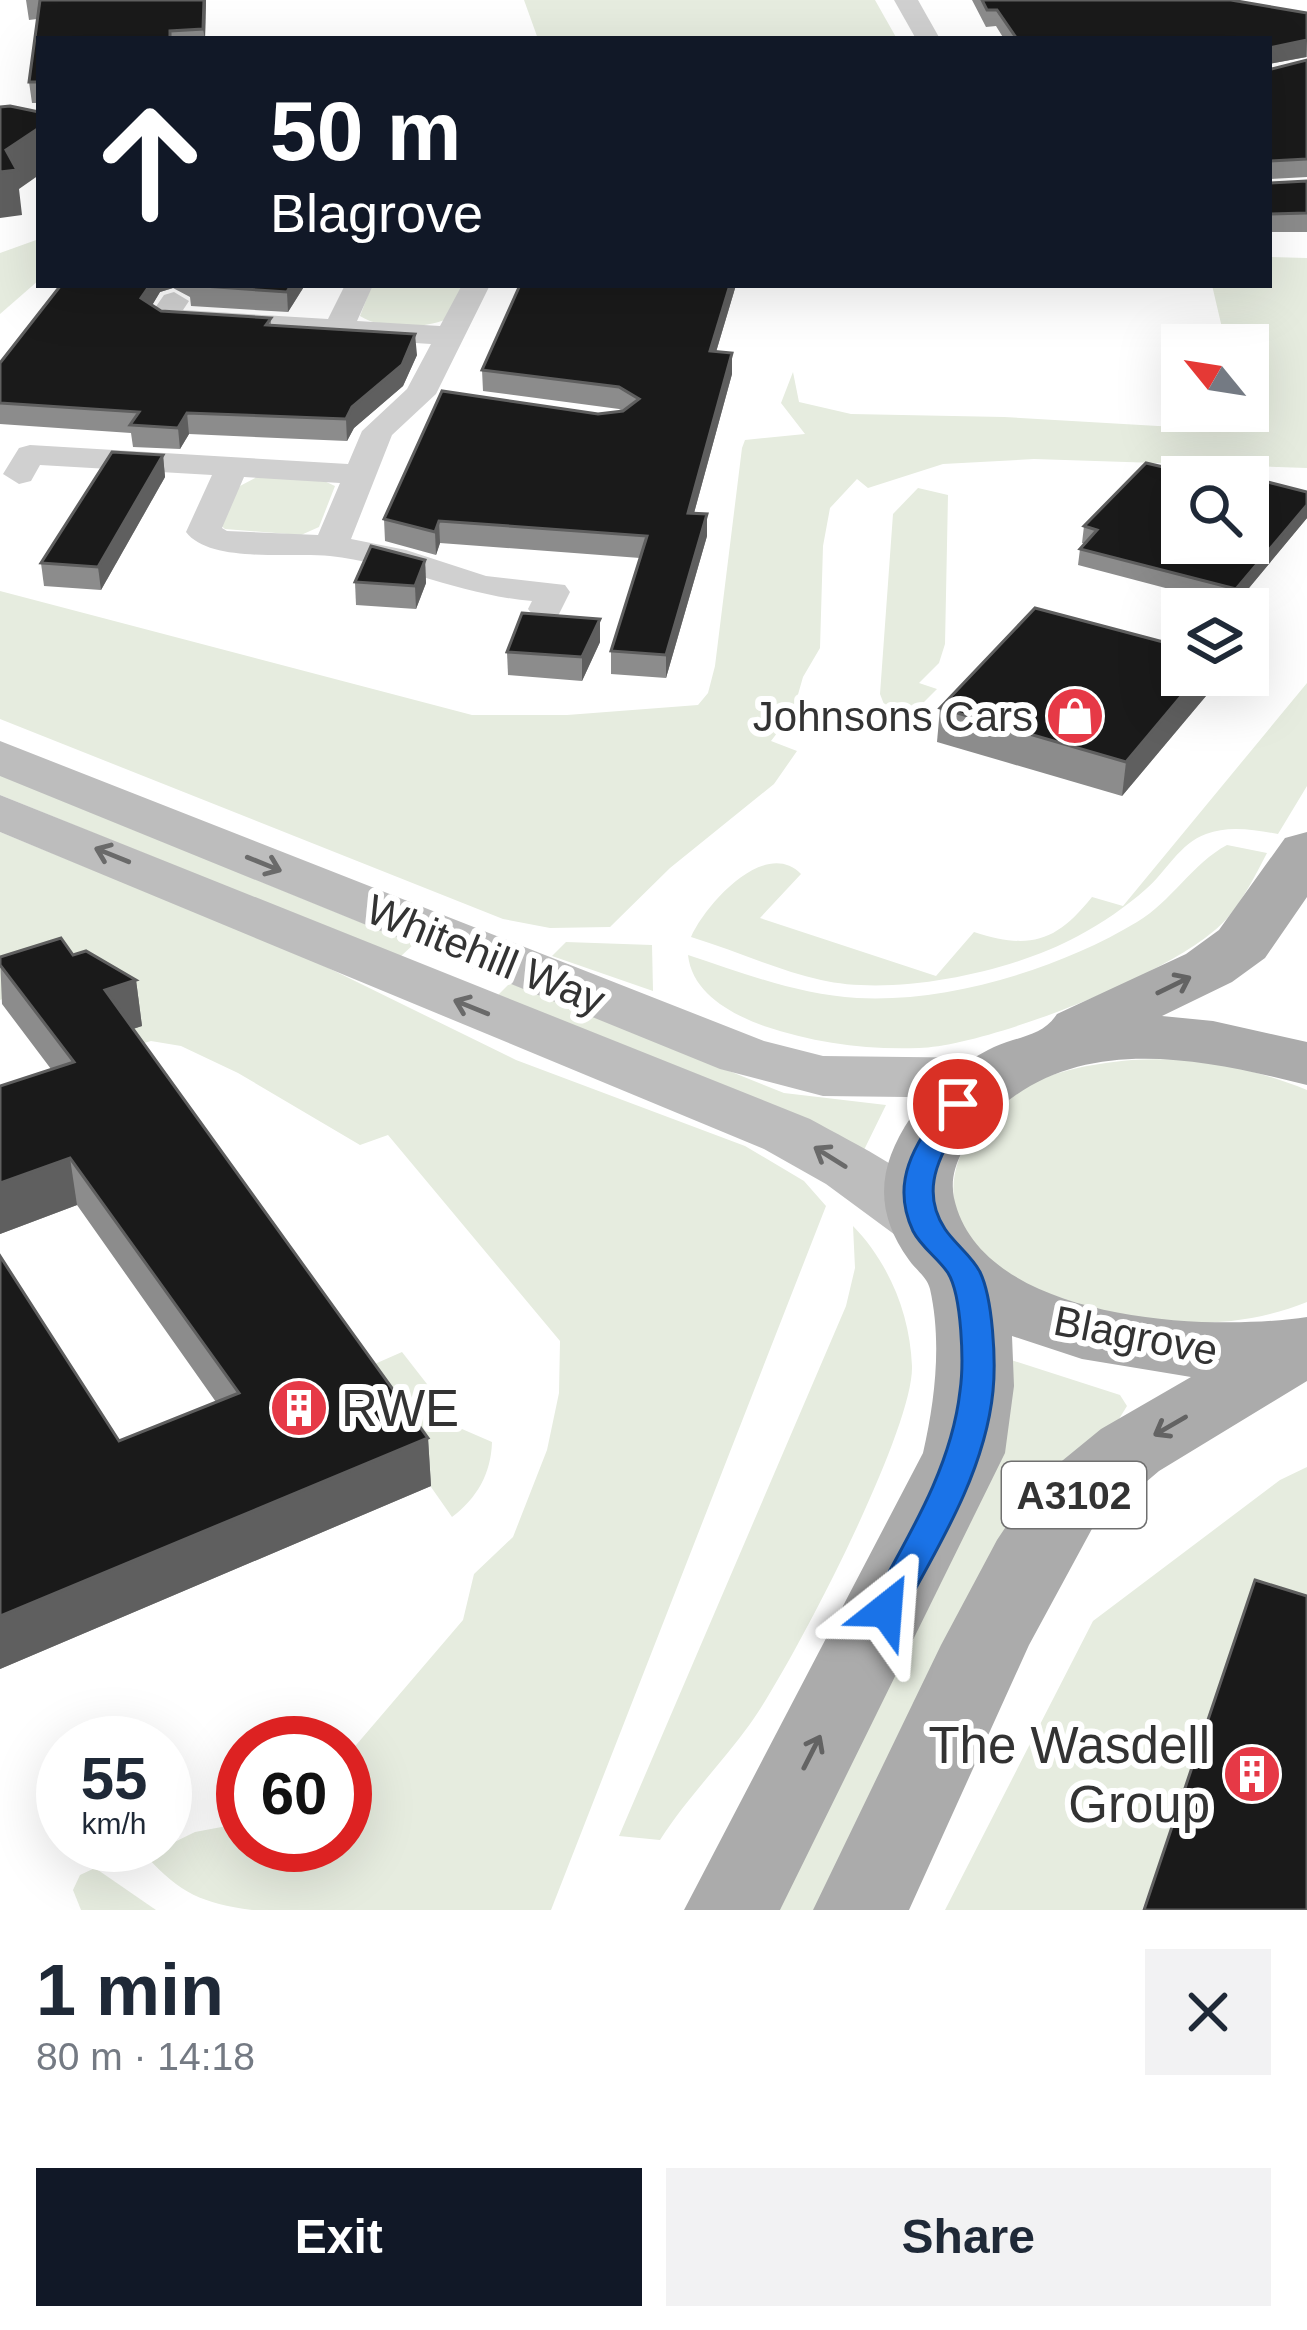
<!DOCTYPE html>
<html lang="en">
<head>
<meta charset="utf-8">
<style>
	body { margin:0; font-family:Helvetica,sans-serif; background:#f2f2f3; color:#1f2937; height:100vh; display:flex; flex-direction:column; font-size:45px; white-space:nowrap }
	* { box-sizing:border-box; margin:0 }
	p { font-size:39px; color:#747a83 }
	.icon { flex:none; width:66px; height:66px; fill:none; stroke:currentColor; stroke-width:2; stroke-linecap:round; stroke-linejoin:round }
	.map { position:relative; height:1910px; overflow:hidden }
	.side { display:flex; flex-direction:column; background:#fff; flex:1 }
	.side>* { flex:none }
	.banner { position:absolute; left:36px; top:36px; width:1236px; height:252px; border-radius:0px; box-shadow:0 12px 48px #0002; background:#111827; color:#fff; overflow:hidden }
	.needle { width:78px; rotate:300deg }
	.controls { position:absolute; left:1161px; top:324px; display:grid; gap:24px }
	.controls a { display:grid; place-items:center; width:108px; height:108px; border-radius:0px; background:#fff; box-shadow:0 12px 48px #0002; font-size:60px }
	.speed { position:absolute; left:36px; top:1716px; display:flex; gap:24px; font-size:60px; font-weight:700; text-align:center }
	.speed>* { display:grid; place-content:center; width:156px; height:156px; border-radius:50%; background:#fff; box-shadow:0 12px 48px #0002; line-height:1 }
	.speed small { font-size:30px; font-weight:400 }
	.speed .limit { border:18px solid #d22; background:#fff; color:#111 }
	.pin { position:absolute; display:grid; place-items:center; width:102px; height:102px; color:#fff; margin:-51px; border:6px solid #fff; border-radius:50%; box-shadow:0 3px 12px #0007 }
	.me { position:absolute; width:132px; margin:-66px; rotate:28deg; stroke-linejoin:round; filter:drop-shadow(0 0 9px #0008) }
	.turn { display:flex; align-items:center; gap:42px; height:252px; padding:0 36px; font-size:54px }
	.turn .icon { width:156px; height:156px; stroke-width:2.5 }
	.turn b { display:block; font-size:84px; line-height:102px }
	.round { display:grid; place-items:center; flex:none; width:126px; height:126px; border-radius:0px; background:#f2f2f3 }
	.overview { display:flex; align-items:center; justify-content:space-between; height:204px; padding:0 36px }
	h1 { font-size:72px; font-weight:600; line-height:90px }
	.button { display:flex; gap:24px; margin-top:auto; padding:24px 36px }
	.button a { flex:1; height:138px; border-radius:0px; background:#111827; color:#fff; font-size:48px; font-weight:600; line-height:138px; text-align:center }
	.button a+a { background:#f2f2f3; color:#1f2937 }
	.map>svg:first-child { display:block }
</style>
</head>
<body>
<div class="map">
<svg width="1307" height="1910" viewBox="0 0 1307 1910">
	<rect width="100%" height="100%" fill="#fff"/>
	<g fill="#e6ecdf">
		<polygon points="524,0 875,0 897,39 538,39"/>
		<polygon points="39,239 39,280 0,314 0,253"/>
		<polygon points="1269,257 1307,258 1307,468 1034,459 943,464 868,488 857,479 830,508 823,546 820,648 803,677 793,712 771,741 797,751 774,784 670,868 610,927 550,928 503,919 0,719 0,591 472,715 567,715 698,705 708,693 715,666 742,448 745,440 805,434 781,403 793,372 799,402 851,414 1004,417 1244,431 1241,411 1248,411 1248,345 1226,345 1212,285 1269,285"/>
		<path d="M372 285H464L447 319C423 329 382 330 360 316Z"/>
		<polygon points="259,476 322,480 335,486 319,527 301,535 225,529 219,524 240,486"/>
		<polygon points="918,488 948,495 945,644 939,663 919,683 937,689 906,720 887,712 880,694 893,514"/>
		<path d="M1307 683V786L1278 834C1255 830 1229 825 1206 834 1180 843 1166 872 1146 889 1126 907 1102 923 1078 936 1012 972 895 997 821 980 776 970 734 950 691 937 705 905 765 837 801 874L760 918 936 976 974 932C1030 950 1056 942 1092 897L1123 906Z"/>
		<polygon points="0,775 414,944 400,957 0,795"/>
		<path d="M0 832 302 955 516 1060 745 1146 804 1181 826 1206 551 1910H252C202 1903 181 1894 146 1856L195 1832 243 1823V1845H345V1758L463 1620 474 1574 513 1537 547 1450 559 1393 560 1341 388 1135 360 1145 238 1073 181 1046 151 1041 107 1054H68L135 1030 102 990 64 974 0 1000Z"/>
		<path d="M1227 845 1267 853C1256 874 1244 898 1229 916 1186 970 988 1046 919 1048 866 1050 814 1043 764 1026 731 1014 692 993 688 955 743 973 799 995 857 998 948 1003 1059 969 1137 922 1171 902 1193 863 1227 845Z"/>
		<polygon points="566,942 652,945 653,991 552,956"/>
		<polygon points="510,983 784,1093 886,1105 863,1152 496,997"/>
		<path d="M1132 1060C1194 1056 1250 1067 1307 1090V1302C1245 1327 1183 1326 1117 1318 1100 1316 1082 1306 1066 1300 1049 1293 1030 1288 1014 1280 954 1245 932 1182 978 1128 1020 1077 1069 1066 1132 1060Z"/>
		<path d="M853 1226C889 1263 910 1314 912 1366 914 1431 791 1667 750 1724 721 1764 687 1798 660 1840L619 1836 846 1306 855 1268Z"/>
		<path d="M402 1352 462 1429 492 1442C491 1474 477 1498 452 1517L352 1374Z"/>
		<polygon points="1008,1359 1120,1395 1127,1406 816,1910 769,1910"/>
		<polygon points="1307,1467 1307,1637 1248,1620 1142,1910 945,1910 1093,1621 1280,1480"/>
		<polygon points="95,1868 156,1910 81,1910 73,1890 80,1875"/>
	</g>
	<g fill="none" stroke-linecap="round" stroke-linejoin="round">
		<g fill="#d0d0d0" fill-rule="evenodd">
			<polygon points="894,0 918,0 940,39 916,39"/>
			<path d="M345 285H373L357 321 440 326 462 285H490L436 394 392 435 351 539 406 550 486 576 565 585 570 592 558 616H534L528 609 532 601C460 595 401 564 330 556 293 552 210 564 186 532L212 475 40 465 31 481 19 484 3 474 19 448 30 445 348 464 362 431 407 389 431 344 163 327 148 318 164 295 174 292 189 301 183 310 328 319ZM244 477 340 483 318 535 227 531 222 528Z"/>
		</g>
		<g fill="#bdbdbd" fill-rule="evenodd">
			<polygon points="0,741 764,1041 823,1056 989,1058 1011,1064 1021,1078 1011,1092 989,1098 823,1096 720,1069 0,776"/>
			<path d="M0 795 810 1119C855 1144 933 1181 960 1224L950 1240 926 1246 902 1240 826 1184 764 1149 0 832Z"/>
		</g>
		<path fill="#ababab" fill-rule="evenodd" d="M1307 832V897L1265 958 1232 982 1162 1016 1213 1021 1307 1042V1085C1197 1057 1069 1030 983 1124 965 1143 948 1169 954 1198 981 1322 1209 1332 1307 1317V1381L1159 1471 1093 1527 1029 1645 909 1910H813L941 1645 997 1540 1035 1483 1101 1429 1191 1377 1082 1359 1012 1336 1014 1386 1005 1453 780 1910H684L923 1453C935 1401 942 1342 930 1289 927 1277 916 1270 909 1260 873 1210 878 1166 911 1117 931 1088 962 1062 994 1047 1018 1036 1042 1037 1057 1014L1186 954 1219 930 1285 838Z"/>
	</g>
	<g fill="#8c8c8c">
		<polygon points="26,0 206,0 205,39 39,39 39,103 32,103 29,82 37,19 29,20"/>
		<polygon points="972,0 1231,0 1307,13 1307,57 1269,64 1269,39 1004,39 996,26 986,27"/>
		<polygon points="1307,60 1307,177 1269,179 1269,67 1272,69"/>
		<polygon points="1307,181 1307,232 1269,232 1269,183"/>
		<polygon points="61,285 305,285 288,312 191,306 190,297 173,288 160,292 152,305 161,311 271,318 271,325 417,355 403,386 354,428 347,441 189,434 180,449 133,447 131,433 0,424 0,363"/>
		<polygon points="520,285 736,285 716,352 732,353 732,374 694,513 707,536 666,678 611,674 611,651 640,558 440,543 436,555 385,541 384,519 598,414 623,411 619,409 483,391 482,370"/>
		<polygon points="163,455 165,477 101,590 44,586 41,563"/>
		<polygon points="1176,470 1307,492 1307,518 1234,606 1078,565 1080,549 1085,544 1082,543 1084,526"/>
		<polygon points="425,560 426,583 416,609 356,605 355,582"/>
		<polygon points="600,642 582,681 508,675 507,652"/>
		<polygon points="1182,675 1212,675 1211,690 1122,796 937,742 940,708"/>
		<polygon points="73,955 136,980 142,1026 133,1029 428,1438 431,1486 0,1669 0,1256 119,1441 216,1402 77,1205 0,1234 0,1086 51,1069 2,1004 0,957"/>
	</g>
	<g fill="#5f5f5f">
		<polygon points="204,0 206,0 205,39 203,29"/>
		<polygon points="1307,40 1306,57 1269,64 1269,48"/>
		<polygon points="39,128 39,175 19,189 22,215 0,218 0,172 6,150"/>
		<polygon points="150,285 172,285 173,288 160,292 144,319 141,298"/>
		<polygon points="291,285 305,285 288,312 287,292"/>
		<polygon points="730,285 736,285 710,372 710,351"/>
		<polygon points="415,334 417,355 403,386 354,428 347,441 346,419 352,407"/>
		<polygon points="732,353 732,374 688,535 688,513"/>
		<polygon points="187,413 189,434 180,449 178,428"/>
		<polygon points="163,455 165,477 101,590 98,567"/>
		<polygon points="1307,505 1307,518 1234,606 1236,589"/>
		<polygon points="707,514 707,536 666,678 666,655"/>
		<polygon points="439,521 440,543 436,555 435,532"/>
		<polygon points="425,560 426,583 416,609 415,586"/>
		<polygon points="600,619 600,642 582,681 582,657"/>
		<polygon points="1199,675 1212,675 1211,690 1122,796 1126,762"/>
		<polygon points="136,980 142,1026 111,1036 105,990"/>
		<polygon points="70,1158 77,1205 0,1234 0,1183"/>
		<polygon points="428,1438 431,1486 0,1669 0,1616"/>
	</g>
	<g fill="#1a1a1a" stroke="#5f5f5f" stroke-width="3">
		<polygon points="40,0 204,0 203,29 170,31 170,39 39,39 39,82 29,82"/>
		<polygon points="982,0 1231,0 1307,13 1307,40 1269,48 1269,39 1017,39 997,10 987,10"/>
		<polygon points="1307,60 1307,159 1269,161 1269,67 1272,69"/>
		<polygon points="10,106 39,112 39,128 6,150 17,170 0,172 0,107"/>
		<polygon points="1307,181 1307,213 1269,214 1269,183"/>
		<polygon points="61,285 150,285 141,298 161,311 271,318 266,325 415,334 402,365 352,407 346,419 187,413 178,428 130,425 139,412 0,403 0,363"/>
		<polygon points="189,285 291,285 287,292"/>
		<polygon points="520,285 730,285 710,351 732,353 688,513 707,514 666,655 611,651 647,536 439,521 435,532 384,519 442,391 598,414 623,411 639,399 619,387 482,370"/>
		<polygon points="112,452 163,455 98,567 41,563"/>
		<polygon points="1184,462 1246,477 1182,477 1182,543 1248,543 1248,477 1307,492 1307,505 1236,589 1080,549 1097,530 1084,526 1146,463 1176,470"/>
		<polygon points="371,546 425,560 415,586 355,582"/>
		<polygon points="1035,608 1182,647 1182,675 1199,675 1126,762 940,708"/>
		<polygon points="522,613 600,619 582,657 507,652"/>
		<polygon points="61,938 73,955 86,951 136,980 105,990 428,1438 0,1616 0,1256 119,1441 239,1393 70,1158 0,1183 0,1086 74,1062 0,965 0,957"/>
		<polygon points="1255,1580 1307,1596 1307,1910 1144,1910"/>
	</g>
	<defs><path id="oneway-shaft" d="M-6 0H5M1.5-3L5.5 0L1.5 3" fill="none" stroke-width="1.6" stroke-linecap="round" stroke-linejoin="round" transform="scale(3)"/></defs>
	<g stroke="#6a6a6a">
		<use href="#oneway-shaft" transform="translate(112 855) rotate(-158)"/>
		<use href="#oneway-shaft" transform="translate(264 864) rotate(22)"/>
		<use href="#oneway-shaft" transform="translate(471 1007) rotate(-158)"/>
		<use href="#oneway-shaft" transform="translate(830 1157) rotate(-148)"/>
	</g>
	<g stroke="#636363">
		<use href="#oneway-shaft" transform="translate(1174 985) rotate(-26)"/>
		<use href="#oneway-shaft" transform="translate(1170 1426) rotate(150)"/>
		<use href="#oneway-shaft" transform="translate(812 1752) rotate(-63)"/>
	</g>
	<path fill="#1a73e8" stroke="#114b97" stroke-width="3" d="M958 1095 973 1104C948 1142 915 1184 945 1229 955 1244 972 1256 980 1272 993 1299 996 1361 993 1391 985 1473 937 1549 898 1620L886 1624 873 1620 868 1610C905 1541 951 1471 960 1391 964 1364 962 1296 948 1273 938 1258 921 1247 913 1231 888 1178 919 1140 948 1098Z"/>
	<defs>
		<g id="shop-disc" transform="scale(3)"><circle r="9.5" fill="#e63946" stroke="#fff"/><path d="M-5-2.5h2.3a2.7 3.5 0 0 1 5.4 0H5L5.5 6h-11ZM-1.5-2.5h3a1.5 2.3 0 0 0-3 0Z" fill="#fff"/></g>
		<g id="building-disc" transform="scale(3)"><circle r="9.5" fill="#e63946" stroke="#fff"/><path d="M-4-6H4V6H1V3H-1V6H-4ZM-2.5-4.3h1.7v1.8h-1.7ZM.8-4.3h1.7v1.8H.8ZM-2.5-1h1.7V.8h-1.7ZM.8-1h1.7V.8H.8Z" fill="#fff"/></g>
	</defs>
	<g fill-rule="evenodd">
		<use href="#shop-disc" x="1075" y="716"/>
		<use href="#building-disc" x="299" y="1408"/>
		<use href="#building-disc" x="1252" y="1774"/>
	</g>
	<g text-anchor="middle" stroke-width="12" stroke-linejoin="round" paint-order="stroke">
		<rect fill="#fff" stroke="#707070" stroke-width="3" x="1002" y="1462" width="144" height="66" rx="9"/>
		<g font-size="39" font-weight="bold" fill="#333">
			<text x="1074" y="1509">A3102</text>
		</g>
		<g font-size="42" fill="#333" stroke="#fff" text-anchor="end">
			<text x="1033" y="731">Johnsons Cars</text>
		</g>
		<g font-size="42" fill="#333" stroke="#fff">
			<text transform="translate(486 954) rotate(22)" y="15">Whitehill Way</text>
			<text transform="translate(1136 1335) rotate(11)" y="15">Blagrove</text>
		</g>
		<g font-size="51" fill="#333" stroke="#fff" text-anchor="start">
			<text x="341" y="1426">RWE</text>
			<text x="1210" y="1763" text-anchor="end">The Wasdell<tspan x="1210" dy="59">Group</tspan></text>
		</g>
	</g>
</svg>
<div class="controls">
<a><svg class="needle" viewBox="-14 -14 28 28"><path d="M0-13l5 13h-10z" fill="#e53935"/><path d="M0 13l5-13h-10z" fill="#747a83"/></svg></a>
<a><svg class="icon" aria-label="search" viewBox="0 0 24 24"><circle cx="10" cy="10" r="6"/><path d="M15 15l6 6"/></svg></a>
<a><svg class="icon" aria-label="layers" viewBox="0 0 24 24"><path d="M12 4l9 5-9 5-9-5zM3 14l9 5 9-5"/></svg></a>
</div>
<div class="speed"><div>55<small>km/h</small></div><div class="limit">60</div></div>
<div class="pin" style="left:958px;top:1104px;background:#d93025"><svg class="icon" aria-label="arrive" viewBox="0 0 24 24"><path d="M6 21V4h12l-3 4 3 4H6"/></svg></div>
<svg class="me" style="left:886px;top:1610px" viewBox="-20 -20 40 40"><path d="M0-17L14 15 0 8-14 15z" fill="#1a73e8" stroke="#fff" stroke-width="4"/></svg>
<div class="banner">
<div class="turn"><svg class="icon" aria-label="ahead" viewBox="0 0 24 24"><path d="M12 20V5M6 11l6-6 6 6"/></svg><div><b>50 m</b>Blagrove</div></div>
</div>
</div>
<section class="side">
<div class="overview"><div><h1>1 min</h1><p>80 m · 14:18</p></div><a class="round"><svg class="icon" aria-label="close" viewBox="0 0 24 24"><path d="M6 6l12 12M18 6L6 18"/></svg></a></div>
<div class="button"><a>Exit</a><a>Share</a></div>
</section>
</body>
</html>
